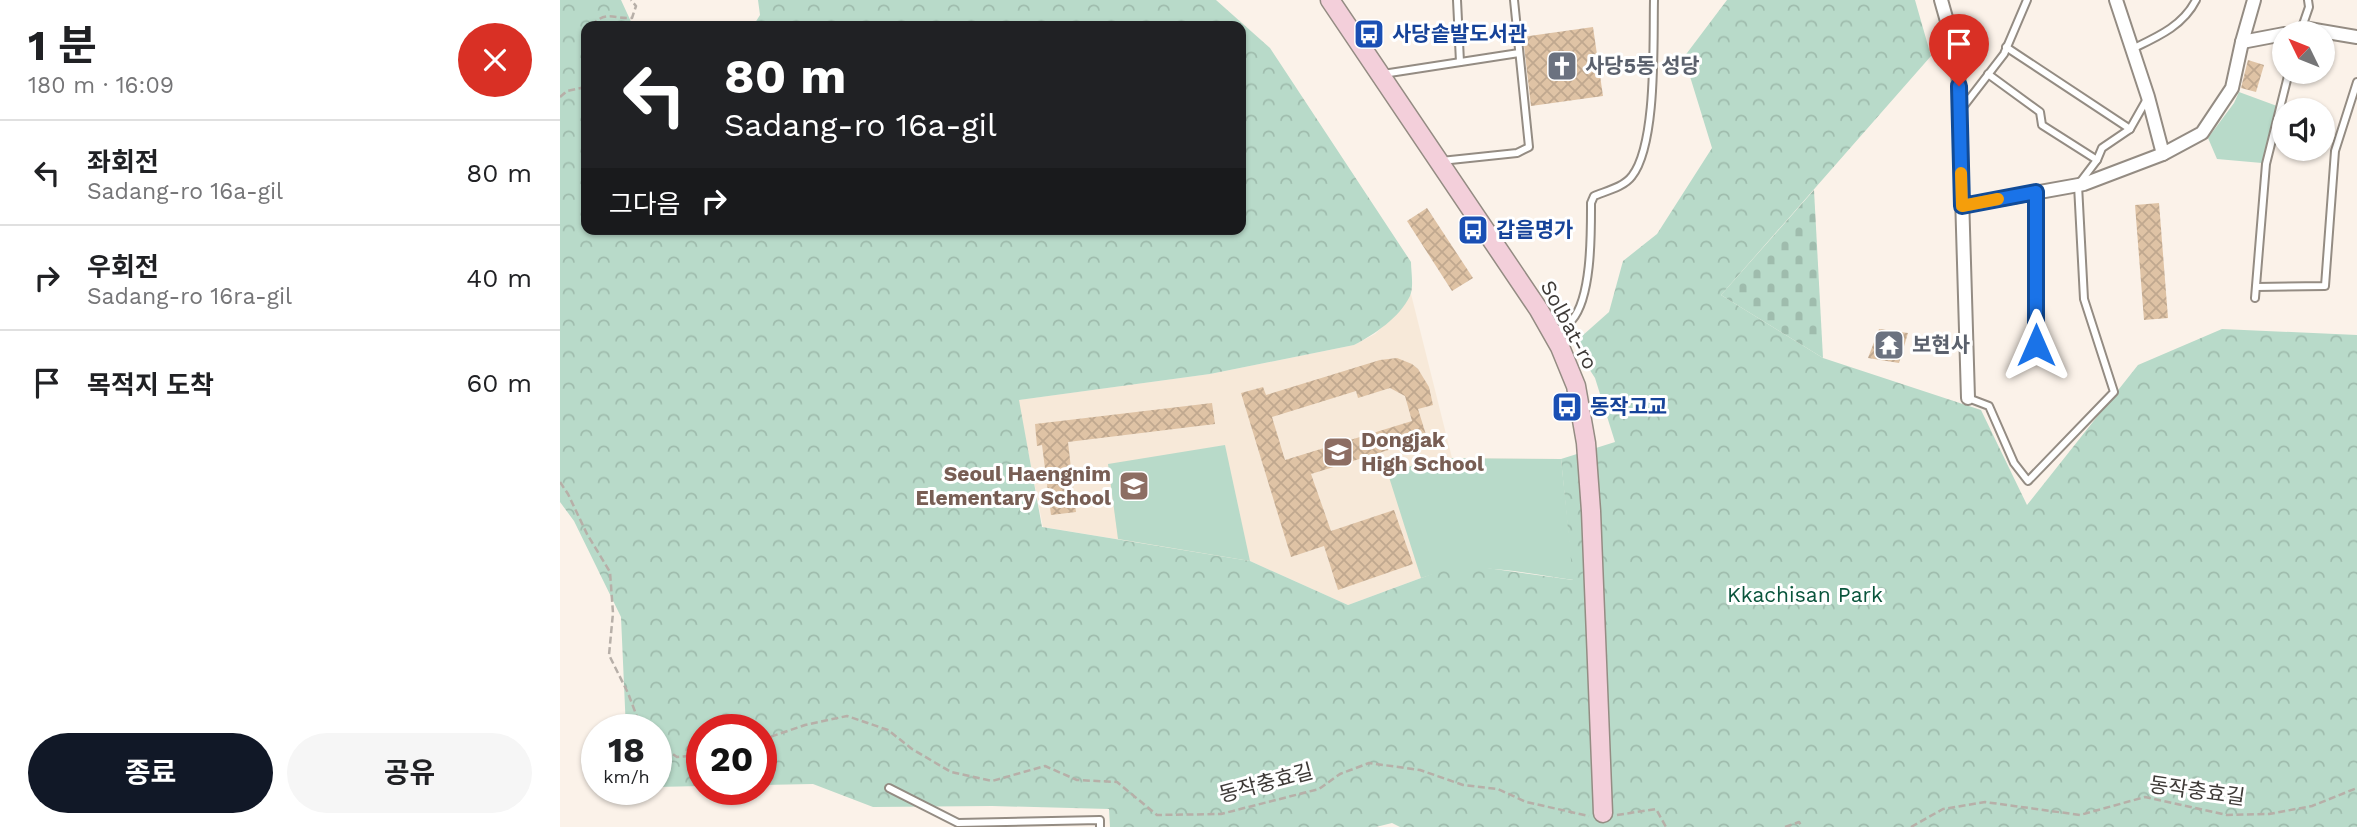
<!DOCTYPE html>
<html lang="ko">
<head>
<meta charset="utf-8">
<style>
	body { margin:0; font-family:"Work Sans","Noto Sans KR",sans-serif; background:#f6f6f6; color:#202124; height:100vh; display:flex; flex-direction:column; font-size:26px; white-space:nowrap }
	* { box-sizing:border-box; margin:0 }
	p { font-size:23px; color:#757577 }
	.icon { flex:none; width:38px; height:38px; fill:none; stroke:currentColor; stroke-width:2; stroke-linecap:round; stroke-linejoin:round }
	.map { position:relative; flex:1; overflow:hidden }
	.drawer { display:flex; flex-direction:column; background:#fff; width:560px }
	.drawer>* { flex:none }
	.top-card { position:absolute; left:21px; top:21px; width:665px; height:214px; border-radius:14px; box-shadow:0 2px 5px #0004; background:#202124; color:#fff; overflow:hidden }
	.needle { width:46px; rotate:313deg }
	.buttons { position:absolute; left:1712px; top:21px; display:grid; gap:14px }
	.buttons a { display:grid; place-items:center; width:63px; height:63px; border-radius:50%; background:#fff; box-shadow:0 2px 5px #0004; font-size:35px }
	.speed { position:absolute; left:21px; top:714px; display:flex; gap:14px; font-size:35px; font-weight:700; text-align:center }
	.speed>* { display:grid; place-content:center; width:91px; height:91px; border-radius:50%; background:#fff; box-shadow:0 2px 5px #0004; line-height:1 }
	.speed small { font-size:18px; font-weight:400 }
	.speed .limit { border:10px solid #d22; background:#fff; color:#111 }
	.pin { position:absolute; display:grid; place-items:center; width:60px; height:60px; color:#fff; margin:-72px -30px; border-radius:50% 50% 50% 0; rotate:-45deg; box-shadow:0 0 7px #0007 }
	.pin .icon { rotate:45deg }
	.me { position:absolute; width:77px; margin:-38px; rotate:0deg; stroke-linejoin:round; filter:drop-shadow(0 0 5px #0008) }
	.turn { display:flex; align-items:center; gap:24px; height:147px; padding:0 28px; font-size:32px }
	.turn .icon { width:91px; height:91px; stroke-width:2.5 }
	.turn b { display:block; font-size:49px; line-height:60px }
	.then { display:flex; align-items:center; height:66px; padding:0 28px; background:#0003; gap:14px; font-size:26px }
	.round { display:grid; place-items:center; flex:none; width:74px; height:74px; border-radius:37px; background:#f6f6f6 }
	.overview { display:flex; align-items:center; justify-content:space-between; height:119px; padding:0 28px }
	h1 { font-size:42px; font-weight:700; line-height:52px }
	.action { display:flex; gap:14px; margin-top:auto; padding:14px 28px }
	.action a { flex:1; height:80px; border-radius:42px; background:#111827; color:#fff; font-size:28px; font-weight:700; line-height:80px; text-align:center }
	.action a+a { background:#f6f6f6; color:#202124 }
	ul { padding:0; list-style:none }
	li { display:flex; align-items:center; gap:21px; height:105px; padding:0 28px; border-top:2px solid #e0e0e0 }
	li div { flex:1 }
	li b { display:block; font-size:26px }
	li em { font-style:normal }
	main { display:flex; flex:1; min-height:0 }
	.map>svg:first-child { display:block }
</style>
</head>
<body>
<main>
<section class="drawer">
<div class="overview"><div><h1>1 분</h1><p>180 m · 16:09</p></div><a class="round" style="background:#d93025;color:#fff"><svg class="icon" aria-label="close" viewBox="0 0 24 24"><path d="M6 6l12 12M18 6L6 18"/></svg></a></div>
<ul>
<li><svg class="icon" aria-label="left" viewBox="0 0 24 24"><path d="M17 20v-9H6M10 6l-5 5 5 5"/></svg><div><b>좌회전</b><p>Sadang-ro 16a-gil</p></div><em>80 m</em></li>
<li><svg class="icon" aria-label="right" viewBox="0 0 24 24"><path d="M7 20v-9h11M14 6l5 5-5 5"/></svg><div><b>우회전</b><p>Sadang-ro 16ra-gil</p></div><em>40 m</em></li>
<li><svg class="icon" aria-label="arrive" viewBox="0 0 24 24"><path d="M6 21V4h12l-3 4 3 4H6"/></svg><div><b>목적지 도착</b></div><em>60 m</em></li>
</ul>
<div class="action"><a>종료</a><a>공유</a></div>
</section>
<div class="map">
<svg width="1797" height="827" viewBox="0 0 1797 827">
	<defs>
		<pattern id="forest-crowns" width="20" height="18" patternUnits="userSpaceOnUse" patternTransform="scale(1.75)"><rect width="20" height="18" fill="#b8dac9"/><path d="M2 6a3 3 0 1 1 6 0M12 15a3 3 0 1 1 6 0" fill="none" stroke="#9fbcad"/></pattern>
		<pattern id="cemetery-stones" width="16" height="16" patternUnits="userSpaceOnUse" patternTransform="scale(1.75)"><rect width="16" height="16" fill="#b8dac9"/><path d="M2 7V4a2 2 0 0 1 4 0v3zM10 15v-3a2 2 0 0 1 4 0v3z" fill="#9fbcad"/></pattern>
		<pattern id="building-cross-hatch" width="8" height="8" patternUnits="userSpaceOnUse" patternTransform="scale(1.75)"><rect width="8" height="8" fill="#dfc3a5"/><path d="M0 0l8 8M0 8l8-8" fill="none" stroke="#c0a88f"/></pattern>
	</defs>
	<rect width="100%" height="100%" fill="#fbf2e9"/>
	<polygon fill="#f7e9d9" points="851,294 892,458 1001,459 880,571 788,605 690,561 483,527 458,400 650,374 794,345 815,334 835,315"/>
	<g fill="#b8dac9">
		<polygon points="1679,92 1717,106 1702,163 1657,159 1648,138 1674,103"/>
		<polygon points="665,445 690,561 558,539 548,464"/>
		<path d="M874 458 1001 459 1014 580C961 573 913 559 861 578L828 474Z"/>
	</g>
	<path fill="url(#forest-crowns)" d="M0 0H61L73 26H26V229H681V26H193L200 15 198 0H656L710 48 851 262C851 271 854 287 850 296 839 318 815 334 794 345L650 374 459 400 482 527 690 561 788 605 880 571 913 566 1013 580 1001 459 1055 442 1035 378 1013 344 1049 312 1063 261 1097 234 1152 148 1124 57 1167 0H1355L1371 56 1161 295 1263 358 1421 410 1467 505 1578 365 1662 329 1797 335V827H840L832 823 816 827H550L549 809 432 806 313 807 253 784 201 785V730H142V786L96 787V730H66L61 617 14 521 0 502Z"/>
	<polygon fill="url(#cemetery-stones)" points="1254,190 1263,358 1161,295"/>
	<g fill="url(#building-cross-hatch)" fill-rule="evenodd">
		<polygon points="1033,27 1043,96 971,106 963,37"/>
		<polygon points="1688,60 1704,65 1696,92 1681,88"/>
		<polygon points="1599,203 1608,318 1584,320 1575,205"/>
		<polygon points="867,208 913,278 892,291 847,221"/>
		<polygon points="1319,329 1348,333 1339,363 1308,358"/>
		<path d="M837 358 852 364 858 369 869 387 873 405 858 409 867 438 751 474 771 531 834 510 853 564 778 590 764 546 731 557 681 393 703 387 706 395 820 360ZM830 388 845 396 852 421 725 460 712 417 796 391 798 398Z"/>
		<polygon points="652,403 655,424 508,442 516,512 491,515 482,445 477,446 475,424"/>
	</g>
	<g fill="none" stroke-linecap="round" stroke-linejoin="round">
		<g stroke="#948c83" stroke-width="10">
			<g id="lane">
				<polyline points="897,0 900,62"/>
				<polyline points="1740,33 1749,7 1748,0"/>
				<polyline points="1446,47 1570,129"/>
				<path d="M1572 49C1597 37 1623 26 1636 0"/>
				<polyline points="823,74 959,53"/>
				<polyline points="1428,74 1480,112 1482,125 1537,160"/>
				<polyline points="1400,111 1444,54 1467,0"/>
				<polyline points="881,161 957,153 969,147 954,0"/>
				<polyline points="1696,287 1765,286 1775,151 1797,82"/>
				<polyline points="1695,298 1706,164 1729,72"/>
				<path d="M994 332C999 328 1007 325 1012 320 1032 297 1031 232 1031 203L1034 196C1046 191 1064 187 1072 176 1097 144 1093 42 1094 0"/>
				<polyline points="1476,346 1476,192"/>
				<polyline points="1408,398 1429,406 1454,463 1468,481 1554,392 1524,299 1518,185 1537,160 1542,148 1570,129 1587,99"/>
				<polyline points="329,788 398,823 540,820 540,827"/>
			</g>
		</g>
		<g stroke="#948c83" stroke-width="16">
			<g id="street">
				<polyline points="1381,0 1398,60 1408,398"/>
				<polyline points="1556,0 1588,97 1603,154"/>
				<polyline points="1743,28 1797,37"/>
				<polyline points="1682,42 1724,34"/>
				<polyline points="1402,206 1524,184 1603,154 1642,133 1672,88 1682,42 1694,0"/>
			</g>
		</g>
		<g stroke="#948c83" stroke-width="21">
			<polyline id="secondary" points="770,0 979,310 1000,347 1016,386 1026,443 1031,511 1043,813"/>
		</g>
		<g stroke="#b7afa8" stroke-width="2.5" stroke-dasharray="7 3.5" stroke-linecap="butt">
			<path d="M32 26C44 10 54 19 72 18L76 6 71 0"/>
			<polyline points="0,97 7,91 26,87"/>
			<polyline points="0,482 8,494 27,534 50,572 53,613 49,655 68,693 82,730"/>
			<polyline points="201,740 245,725 287,716 328,730 352,749 391,772 432,781 485,766 517,780 557,782 597,815 661,814 759,789 780,774 809,763 860,770 903,785 938,789 966,802 1029,816"/>
			<polyline points="96,742 117,757 142,755"/>
			<polyline points="1057,815 1096,809 1106,827"/>
			<polyline points="1225,827 1239,822 1242,827"/>
			<polyline points="1351,827 1383,809 1425,802 1520,815 1585,797 1667,815 1709,814 1752,806 1797,788"/>
		</g>
		<use href="#lane" stroke="#fff" stroke-width="6"/>
		<use href="#street" stroke="#fff" stroke-width="12"/>
		<use href="#secondary" stroke="#f3cfda" stroke-width="18"/>
	</g>
	<g fill="none" stroke-linecap="round" stroke-linejoin="round">
		<g stroke="#114b97" stroke-width="18">
			<polyline id="route" points="1399,86 1402,206 1476,192 1476,345"/>
		</g>
		<use href="#route" stroke="#1a73e8" stroke-width="12"/>
		<polyline stroke="#f59e0b" stroke-width="12" points="1401,173 1402,206 1438,199"/>
	</g>
	<defs>
		<g id="bus-square" transform="scale(1.575)"><rect x="-9" y="-9" width="18" height="18" rx="4" fill="#1a4fb4" stroke="#fff"/><path d="M-5-6H5V4H4V6H2V4H-2V6H-4V4H-5ZM-3.5-4V0h7V-4ZM-3.5 1.2v1.5H-2V1.2ZM2 1.2v1.5H3.5V1.2Z" fill="#fff"/></g>
		<g id="church-square" transform="scale(1.575)"><rect x="-9" y="-9" width="18" height="18" rx="4" fill="#6b7280" stroke="#fff"/><path d="M-1.2-6h2.4v3.5h3.3v2.4h-3.3V6h-2.4V-.1h-3.3v-2.4h3.3Z" fill="#fff"/></g>
		<g id="temple-square" transform="scale(1.575)"><rect x="-9" y="-9" width="18" height="18" rx="4" fill="#6b7280" stroke="#fff"/><path d="M0-6L5-2H3V0L6.5 2.5H4V6H1.5V3h-3V6H-4V2.5H-6.5L-3 0V-2H-5Z" fill="#fff"/></g>
		<g id="school-square" transform="scale(1.575)"><rect x="-9" y="-9" width="18" height="18" rx="4" fill="#8d6e63" stroke="#fff"/><path d="M0-5L7-2L0 1L-7-2ZM-4 1L0 2.5L4 1V4Q0 6-4 4Z" fill="#fff"/></g>
	</defs>
	<g fill-rule="evenodd">
		<use href="#bus-square" x="809" y="34"/>
		<use href="#church-square" x="1002" y="66"/>
		<use href="#bus-square" x="913" y="230"/>
		<use href="#temple-square" x="1329" y="345"/>
		<use href="#bus-square" x="1007" y="407"/>
		<use href="#school-square" x="778" y="452"/>
		<use href="#school-square" x="574" y="486"/>
	</g>
	<g text-anchor="middle" stroke-width="6" stroke-linejoin="round" paint-order="stroke">
		<g font-size="21" font-weight="bold" fill="#164399" stroke="#fff" text-anchor="start">
			<text x="832" y="41">사당솥발도서관</text>
			<text x="936" y="237">갑을명가</text>
			<text x="1030" y="414">동작고교</text>
		</g>
		<g font-size="21" font-weight="bold" fill="#5b616d" stroke="#fff" text-anchor="start">
			<text x="1025" y="73">사당5동 성당</text>
			<text x="1352" y="352">보현사</text>
		</g>
		<g font-size="21" fill="#3e3a37" stroke="#fff">
			<text transform="translate(1009 325) rotate(62)" y="7">Solbat-ro</text>
			<text transform="translate(706 783) rotate(-15)" y="7">동작충효길</text>
			<text transform="translate(1637 791) rotate(8)" y="7">동작충효길</text>
		</g>
		<g font-size="21" font-weight="bold" fill="#785e54" stroke="#fff" text-anchor="start">
			<text x="801" y="447">Dongjak<tspan x="801" dy="24">High School</tspan></text>
			<text x="551" y="481" text-anchor="end">Seoul Haengnim<tspan x="551" dy="24">Elementary School</tspan></text>
		</g>
		<g font-size="21" fill="#0a553c" stroke="#fff">
			<text x="1245" y="602">Kkachisan Park</text>
		</g>
	</g>
</svg>
<div class="buttons">
<a><svg class="needle" viewBox="-14 -14 28 28"><path d="M0-13l5 13h-10z" fill="#e53935"/><path d="M0 13l5-13h-10z" fill="#757577"/></svg></a>
<a><svg class="icon" aria-label="sound" viewBox="0 0 24 24"><path d="M4 9h4l5-4v14l-5-4H4zM17 9q2 3 0 6"/></svg></a>
</div>
<div class="speed"><div>18<small>km/h</small></div><div class="limit">20</div></div>
<div class="pin" style="left:1399px;top:86px;background:#d93025"><svg class="icon" aria-label="arrive" viewBox="0 0 24 24"><path d="M6 21V4h12l-3 4 3 4H6"/></svg></div>
<svg class="me" style="left:1476px;top:345px" viewBox="-20 -20 40 40"><path d="M0-17L14 15 0 8-14 15z" fill="#1a73e8" stroke="#fff" stroke-width="4"/></svg>
<div class="top-card">
<div class="turn"><svg class="icon" aria-label="left" viewBox="0 0 24 24"><path d="M17 20v-9H6M10 6l-5 5 5 5"/></svg><div><b>80 m</b>Sadang-ro 16a-gil</div></div>
<div class="then">그다음<svg class="icon" aria-label="right" viewBox="0 0 24 24"><path d="M7 20v-9h11M14 6l5 5-5 5"/></svg></div>
</div>
</div>
</main>
</body>
</html>
